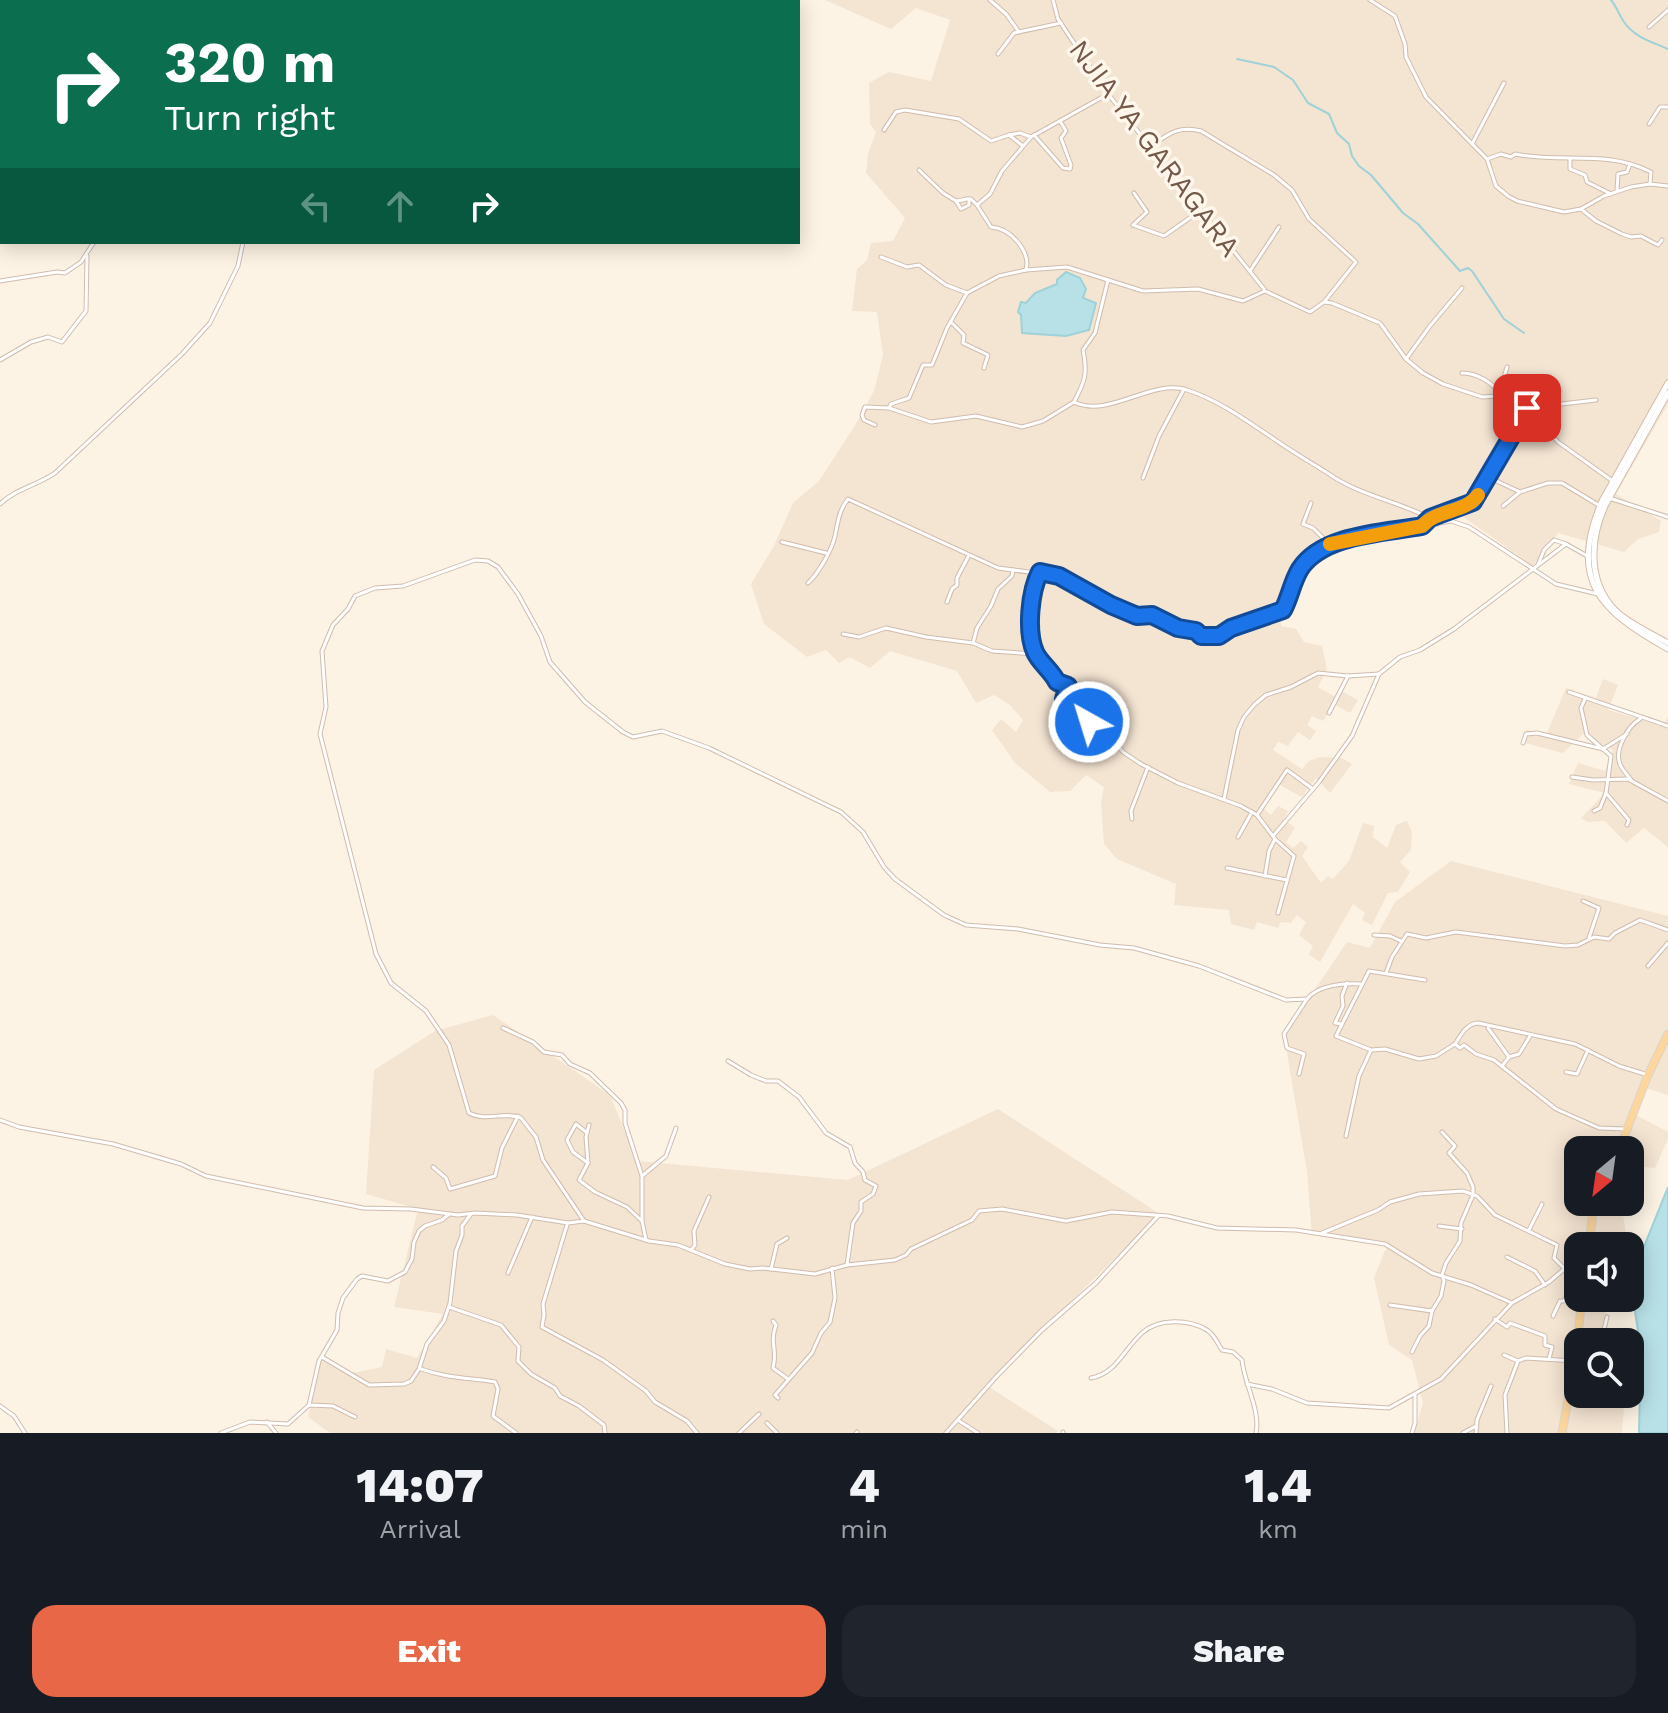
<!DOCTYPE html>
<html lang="en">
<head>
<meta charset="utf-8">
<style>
	body { margin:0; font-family:"Work Sans",sans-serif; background:#20242c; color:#f1f3f6; height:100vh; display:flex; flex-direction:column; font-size:30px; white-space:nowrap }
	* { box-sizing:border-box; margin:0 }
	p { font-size:26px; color:#9ea1a6 }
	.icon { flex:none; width:44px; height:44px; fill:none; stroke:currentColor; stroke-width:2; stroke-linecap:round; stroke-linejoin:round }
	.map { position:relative; height:1433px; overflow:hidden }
	.sheet { display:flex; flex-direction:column; background:#171b24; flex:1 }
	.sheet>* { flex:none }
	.top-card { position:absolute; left:0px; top:0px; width:800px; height:244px; box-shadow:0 4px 20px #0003; background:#0b6e4f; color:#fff; overflow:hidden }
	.needle { width:52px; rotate:209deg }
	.fabs { position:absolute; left:1564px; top:1136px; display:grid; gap:16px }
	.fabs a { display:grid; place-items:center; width:80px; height:80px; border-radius:16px; background:#171b24; box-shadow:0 4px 20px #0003; font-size:40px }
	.pin { position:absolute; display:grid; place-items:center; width:68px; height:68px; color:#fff; margin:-34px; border-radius:16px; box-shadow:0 4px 12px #0006 }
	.me { position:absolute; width:88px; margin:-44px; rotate:321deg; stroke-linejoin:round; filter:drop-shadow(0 0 6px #0008) }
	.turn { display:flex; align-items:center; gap:28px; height:168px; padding:0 32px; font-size:36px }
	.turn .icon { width:104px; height:104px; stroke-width:2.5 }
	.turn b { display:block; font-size:56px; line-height:68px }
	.lanes { display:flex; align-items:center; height:76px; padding:0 32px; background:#0003; justify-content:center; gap:40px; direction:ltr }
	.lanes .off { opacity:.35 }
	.eta { display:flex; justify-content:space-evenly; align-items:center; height:136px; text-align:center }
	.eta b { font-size:48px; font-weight:800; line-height:56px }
	.button { display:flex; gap:16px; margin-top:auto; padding:16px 32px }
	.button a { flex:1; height:92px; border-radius:24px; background:#e86747; color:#fff; font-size:32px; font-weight:800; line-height:92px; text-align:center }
	.button a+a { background:#20242c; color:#f1f3f6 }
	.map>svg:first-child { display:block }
</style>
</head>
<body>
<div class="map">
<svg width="1668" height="1433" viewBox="0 0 1668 1433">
	<rect width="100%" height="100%" fill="#fdf3e4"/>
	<g fill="#f4e4d2">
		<polygon points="825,0 1668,0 1668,404 1616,494 1661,521 1659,532 1638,539 1624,552 1558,533 1533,566 1459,514 1355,537 1313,552 1307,556 1280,612 1281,626 1296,629 1304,642 1322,646 1327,669 1318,687 1335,697 1343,692 1358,700 1350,713 1333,704 1323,721 1312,716 1307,725 1316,731 1310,740 1298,732 1288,746 1278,742 1273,750 1302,769 1309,761 1320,757 1342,758 1352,764 1330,793 1316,778 1302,797 1280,785 1263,808 1271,815 1278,806 1288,811 1284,819 1295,828 1286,842 1293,848 1301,841 1308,847 1302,856 1321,883 1328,876 1333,879 1349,861 1363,823 1374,826 1373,837 1387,848 1396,825 1407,821 1412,832 1411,850 1400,862 1410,872 1398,892 1388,893 1372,925 1362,920 1365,913 1353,904 1320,962 1309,955 1313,946 1299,935 1306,922 1297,915 1291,923 1281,922 1278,928 1257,922 1254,930 1231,924 1229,910 1174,905 1176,884 1117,859 1104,844 1101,803 1104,787 1086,775 1070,791 1050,792 1015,763 992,730 1001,719 1016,732 1023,720 1010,705 994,695 976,703 957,671 890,651 870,668 850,657 839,663 826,650 807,657 764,624 751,584 774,546 793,503 819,481 854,427 874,391 883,355 877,312 852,311 857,269 867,260 871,243 893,241 905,218 866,173 868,154 876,132 870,124 869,83 889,72 931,81 950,20 916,8 891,29"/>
		<polygon points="1603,679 1618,685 1608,710 1664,726 1668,716 1668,847 1644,828 1626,843 1605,821 1588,822 1581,818 1605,793 1569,784 1578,763 1605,771 1613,750 1583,734 1563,753 1525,743 1526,730 1547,733 1566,688 1596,698"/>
		<polygon points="1451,861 1668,916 1668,1095 1639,1086 1632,1113 1668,1132 1668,1139 1655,1168 1630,1166 1630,1150 1578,1150 1578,1202 1621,1202 1627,1241 1625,1246 1578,1246 1578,1298 1599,1298 1598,1309 1607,1313 1600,1342 1578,1342 1578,1394 1625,1394 1622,1433 1414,1433 1423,1403 1412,1360 1389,1345 1374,1278 1387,1246 1312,1235 1307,1172 1284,1035 1347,942 1370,948 1395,902"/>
		<polygon points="493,1015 610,1095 637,1161 848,1180 998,1109 1160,1214 986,1385 1058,1431 1056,1433 330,1433 308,1417 321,1357 352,1373 382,1367 386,1349 417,1358 443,1314 394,1307 418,1209 366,1194 374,1070 435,1031"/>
	</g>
	<g fill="#b8e1e7" stroke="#9ed1d8" stroke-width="2">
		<polygon points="1066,272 1080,278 1086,289 1083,298 1096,303 1089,330 1066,336 1022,333 1021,315 1018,312 1021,302 1026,303 1035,293 1057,284 1057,280"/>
		<polygon points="1668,1187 1668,1433 1639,1433 1641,1350 1632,1292 1635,1269"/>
	</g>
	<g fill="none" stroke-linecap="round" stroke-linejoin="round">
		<g stroke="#9ed1d8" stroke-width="2">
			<path d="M1611 0C1617 7 1619 15 1624 22 1634 37 1652 42 1668 49"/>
			<polyline points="1237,59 1274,67 1293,80 1308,103 1329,114 1337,133 1349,144 1352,156 1359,166 1371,175 1403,213 1418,224 1460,271 1468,268 1472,271 1504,319 1524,333"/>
		</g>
		<g stroke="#d0bcad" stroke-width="5">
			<g id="minor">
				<polyline points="74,0 75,2"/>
				<polyline points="990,0 1006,14 1019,32"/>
				<polyline points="1053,0 1058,19 1108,94 1264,289"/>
				<polyline points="1370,0 1395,16 1405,44 1406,57 1426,97 1487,159 1496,186 1508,196 1517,201 1564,212 1581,209 1604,196 1631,187 1650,184 1668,186"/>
				<polyline points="238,2 239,0"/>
				<polyline points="443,2 445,0"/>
				<polyline points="1649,27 1668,10"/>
				<polyline points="998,54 1014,33 1061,23"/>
				<polyline points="0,57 2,60"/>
				<polyline points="1060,121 1066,131 1061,138 1071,165 1070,169"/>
				<polyline points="1649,124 1660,107 1668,107"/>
				<polyline points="884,130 896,112 905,110 959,119 991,141 1009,135 1023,146"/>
				<polyline points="1009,135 1020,133 1031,137"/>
				<polyline points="1034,135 1063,168 1070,169"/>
				<polyline points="1472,144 1504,83"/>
				<path d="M1151 146C1168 134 1179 125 1201 131L1274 175 1292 190 1309 219 1356 262 1325 301"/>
				<path d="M1487 159 1501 154 1511 157 1515 154C1564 164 1604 149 1651 172L1650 184"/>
				<polyline points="1570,159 1570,169 1585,175 1587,182 1611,194"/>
				<polyline points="919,170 943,193 956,201"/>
				<polyline points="1617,191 1618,174 1627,172 1630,164"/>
				<path d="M969 199V205L961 209 956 201C962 201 966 198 971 199L977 205 990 194 1002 171 1031 137 1108 94"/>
				<path d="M977 205 991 227C1010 228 1031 251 1026 270"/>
				<polyline points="1581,209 1596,221 1622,234 1631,237 1641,236 1658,245 1662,240"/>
				<polyline points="1133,225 1164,236 1201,210"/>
				<polyline points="1133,225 1147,212 1134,193"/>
				<polyline points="881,257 907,267 919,265 946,285 967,293 999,276 1026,270 1067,267 1143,291 1198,289 1243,301 1265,291 1310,312 1324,302 1332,303 1380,323 1406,359 1423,373 1443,384 1482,397 1499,396 1525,406 1558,442 1614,482"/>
				<polyline points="1250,271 1279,227"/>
				<polyline points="0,281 57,272 65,273 81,262 94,242"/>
				<polyline points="952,323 964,335 963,343 988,355 984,368"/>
				<polyline points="1406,359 1430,326 1462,288"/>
				<polyline points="0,360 31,342 48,337 62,342 86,311 87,256"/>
				<path d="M1462 373C1477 373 1491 382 1500 393"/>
				<polyline points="1500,392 1507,367"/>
				<path d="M1074 402C1085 381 1088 374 1083 350L1095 333 1108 280"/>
				<polyline points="889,408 891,404 909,398 923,365 932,365 947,328 967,293"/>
				<polyline points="1527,408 1596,400"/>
				<path d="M875 425 864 420 862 415 865 407 889 408 931 422 976 416 1022 427 1043 421 1074 402C1109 419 1152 378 1187 390 1221 401 1248 422 1277 441 1294 453 1312 463 1329 474 1357 494 1399 502 1430 518L1473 502 1517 427 1516 420 1524 407"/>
				<polyline points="1488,477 1520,492 1548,483 1562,483 1600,506"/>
				<polyline points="1143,478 1159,436 1184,389"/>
				<polyline points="1609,498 1668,517"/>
				<polyline points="1311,503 1303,524 1313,528 1329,544"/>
				<path d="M0 504C17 488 36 486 55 473L182 354 210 323 238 266 243 242"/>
				<polyline points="1503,506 1520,492"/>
				<polyline points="1422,526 1451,521 1469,527 1556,584 1598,594"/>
				<polyline points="782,542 826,553"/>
				<polyline points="1538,565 1544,550 1554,540 1566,544"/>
				<path d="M1040 572C1030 591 1026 631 1035 652 1039 662 1052 671 1057 682L1068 686 1064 699 1084 719 1107 733 1123 752 1141 764 1178 783 1241 806 1257 815 1275 839 1294 856 1278 913"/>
				<path d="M808 583C818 574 832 550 835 536 838 522 839 510 848 499L998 568 1059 576 1111 605 1137 616 1152 615 1178 628 1196 631 1201 636H1219L1231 628 1283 610C1290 598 1292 582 1299 570 1319 539 1385 529 1419 527L1430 518 1437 524"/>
				<polyline points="947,602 952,589 957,585 957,578 968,557"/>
				<polyline points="843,634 859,637 886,628 926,637 973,643 992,651 1036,654"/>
				<polyline points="973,643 977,628 991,606 998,589 1012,576 1013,570"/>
				<polyline points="1569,692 1668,726"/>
				<polyline points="1585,699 1581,708 1587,735 1611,756 1606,793 1629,820 1627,825"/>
				<polyline points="1329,713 1348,676"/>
				<polyline points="1523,743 1526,734 1537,733 1603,749 1627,734"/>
				<polyline points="1572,777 1593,780 1628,779 1668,801"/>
				<path d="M1631 780C1628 775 1622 770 1620 764 1614 750 1628 726 1640 719"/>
				<polyline points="1224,799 1238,730 1244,717 1255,704 1266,695 1291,687 1318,673 1348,676 1379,674"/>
				<polyline points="1594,811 1600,808 1606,793"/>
				<polyline points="1257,815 1287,770 1313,789"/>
				<polyline points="1132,819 1131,811 1148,767"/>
				<polyline points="1273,836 1319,782 1352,736 1379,674 1400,657 1420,650 1454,629 1566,544 1589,557"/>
				<polyline points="1238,837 1252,812"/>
				<polyline points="1227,868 1287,880"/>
				<polyline points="1265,876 1269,851 1275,839"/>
				<polyline points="1583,901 1599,908 1589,938"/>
				<polyline points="1374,935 1390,936 1401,941"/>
				<polyline points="1648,966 1668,943"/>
				<polyline points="1386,973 1392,957 1407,934 1426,938 1456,932 1565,946 1578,945 1594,937 1609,939 1615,933 1640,920 1668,930"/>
				<polyline points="1425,980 1369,971 1336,1036 1371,1050 1385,1049 1419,1059 1436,1056 1455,1044 1460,1048 1464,1045 1476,1054 1494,1060 1556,1109 1599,1128 1625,1129"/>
				<polyline points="1341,1024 1335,1023 1343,1006 1342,996 1347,983"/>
				<polyline points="503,1028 533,1042 544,1052 562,1055 570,1064 590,1073 621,1103 625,1110 625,1123 642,1176 642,1221 646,1240"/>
				<polyline points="1488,1028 1509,1057"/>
				<path d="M1455 1044C1461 1035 1466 1024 1478 1023L1575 1044 1619 1066 1648 1075"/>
				<polyline points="728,1061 751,1075 766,1081 778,1081 799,1097 826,1133 850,1147 855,1163 863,1172 865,1180 876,1186 873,1194 861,1202 861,1211 853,1223 847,1265"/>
				<polyline points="1502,1066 1509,1057 1519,1054 1530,1036"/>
				<polyline points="1566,1072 1577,1074 1588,1050"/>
				<polyline points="1299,1074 1304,1054 1287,1048 1284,1034 1307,999"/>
				<polyline points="0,1120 19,1127 113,1144 181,1164 206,1176 363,1208 411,1209 458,1215 475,1213 517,1215 568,1223 584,1221 649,1241 678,1245 725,1264 750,1269 763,1268 815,1274 847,1265 895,1260 906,1255 911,1249 972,1220 979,1211 1002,1209 1066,1221 1112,1212 1168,1216 1217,1228 1296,1230 1385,1244 1432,1273 1471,1285 1512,1303 1549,1282 1569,1265 1578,1263"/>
				<polyline points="586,1132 576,1124 567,1140 573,1152 588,1163 579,1180 595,1192 627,1207 642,1221"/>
				<polyline points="1346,1136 1359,1076 1371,1050"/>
				<polyline points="588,1163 586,1137 589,1125"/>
				<polyline points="433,1167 446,1178 450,1189 495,1176 502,1148 518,1116"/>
				<polyline points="642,1176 666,1156 676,1128"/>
				<path d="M584 1221 543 1160 536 1137 521 1118C504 1111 486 1122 469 1113L449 1045 426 1011 391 983 376 954 320 734 326 707 322 651 333 625 348 609 355 596 375 588 403 586 475 560 488 561 498 567 518 594 541 636 550 662 585 702 623 732 633 737 662 731 709 748 841 812 863 832 884 867 895 879 944 915 966 925 1018 929 1100 945 1134 948 1199 966 1286 1000 1307 999C1318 985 1343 983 1360 984"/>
				<polyline points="567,1225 543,1304 544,1315 542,1327 603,1360 646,1391 655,1402 687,1421 697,1433"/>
				<polyline points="1439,1226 1462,1229"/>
				<polyline points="1529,1230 1542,1204"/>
				<polyline points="1322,1233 1378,1210 1390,1202 1419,1194 1463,1191 1477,1196 1495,1215 1557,1245 1554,1258 1564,1268"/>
				<polyline points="691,1250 695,1245 694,1231 709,1197"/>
				<polyline points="1507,1257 1535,1271 1545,1285"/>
				<polyline points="771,1269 777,1244 787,1238"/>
				<polyline points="508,1273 532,1217"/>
				<polyline points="1390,1305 1432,1311"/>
				<polyline points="449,1307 501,1325 519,1347 518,1361 531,1374 555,1388 560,1396 579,1406 604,1425 605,1433"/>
				<polyline points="1553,1316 1560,1301 1564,1301 1567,1295 1578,1292"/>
				<polyline points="1495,1319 1507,1327 1510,1323 1545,1336 1545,1345 1552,1347 1549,1359"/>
				<path d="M773 1321 776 1325C769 1345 778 1347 773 1368L788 1379"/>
				<polyline points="1601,1342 1607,1317"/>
				<polyline points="1412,1352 1420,1336 1429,1326 1432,1311 1441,1296 1444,1281 1442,1275 1446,1263 1460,1241 1461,1223 1473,1195 1473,1187 1467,1173 1449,1153 1455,1146 1442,1132"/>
				<polyline points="1504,1355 1518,1361"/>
				<polyline points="322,1357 369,1385 404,1384 411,1381 419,1369 427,1344 444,1321 450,1303 456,1251 462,1235 462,1226 471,1214"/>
				<path d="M421 1369C446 1378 470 1378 495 1382L498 1389 493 1416 516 1433"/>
				<path d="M1091 1378C1116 1374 1124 1349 1142 1333 1158 1318 1189 1319 1207 1330 1214 1334 1218 1344 1222 1350L1233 1352 1242 1360C1244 1383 1261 1411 1256 1433"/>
				<polyline points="1247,1384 1272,1389 1307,1403 1389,1408 1441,1379 1511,1304"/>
				<polyline points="778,1398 775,1395 812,1353 821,1333 830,1322 835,1298 832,1268"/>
				<polyline points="309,1405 319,1361 337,1330 338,1313 343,1298 357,1279 362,1276 388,1281 405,1272 412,1259 414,1242 419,1231 425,1226 442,1220 448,1215"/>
				<polyline points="0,1406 14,1416 25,1433"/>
				<polyline points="959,1421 978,1433"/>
				<polyline points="267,1422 276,1433"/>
				<polyline points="767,1423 777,1433"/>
				<polyline points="1063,1432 1063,1433"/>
				<polyline points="221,1433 250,1422 288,1424 309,1405 333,1406 355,1417"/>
				<polyline points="739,1433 759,1414"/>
				<polyline points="856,1433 857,1432"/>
				<polyline points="946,1433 997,1376 1042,1330 1096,1283 1158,1216"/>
				<polyline points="1412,1433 1415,1423 1415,1394"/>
				<polyline points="1463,1433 1476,1426"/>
				<polyline points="1476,1433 1477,1420 1491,1386"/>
				<polyline points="1507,1433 1505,1395 1518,1361 1526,1358 1574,1361"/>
			</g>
		</g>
		<g stroke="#d3bcaa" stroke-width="7">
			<g id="secondary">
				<path d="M1668 383 1602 501C1568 581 1600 611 1668 649"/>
				<path d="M1668 393 1606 504C1590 538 1587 581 1615 610 1629 624 1651 633 1668 643"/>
			</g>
		</g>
		<g stroke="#dbd4d0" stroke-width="9">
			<g id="primary">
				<polyline points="1619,1150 1648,1075 1668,1034"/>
				<polyline points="1589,1246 1594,1202"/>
				<polyline points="1562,1433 1575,1361 1582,1298"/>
			</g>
		</g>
		<use href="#minor" stroke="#fff" stroke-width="3"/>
		<use href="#secondary" stroke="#fff" stroke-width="5"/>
		<use href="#primary" stroke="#fcd69c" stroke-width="7"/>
	</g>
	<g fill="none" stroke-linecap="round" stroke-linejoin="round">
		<g stroke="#114b97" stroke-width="20">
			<path id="route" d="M1089 722 1064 699 1068 686 1057 682C1052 671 1039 662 1035 652 1026 631 1030 591 1040 572L1059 576 1111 605 1137 616 1152 615 1178 628 1196 631 1201 636H1219L1231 628 1283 610C1290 597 1292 582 1300 569 1323 534 1384 533 1422 526L1430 518 1473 502 1517 427 1516 420 1525 406 1527 408"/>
		</g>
		<use href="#route" stroke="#1a73e8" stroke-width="14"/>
		<path stroke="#f59e0b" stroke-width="14" d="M1330 544 1422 526C1437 509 1466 513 1478 495"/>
	</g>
	<g text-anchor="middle" stroke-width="7" stroke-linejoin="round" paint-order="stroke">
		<g font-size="28" fill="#765849" stroke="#fff7eb">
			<text transform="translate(1155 148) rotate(53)" y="10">NJIA YA GARAGARA</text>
		</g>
	</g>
</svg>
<div class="fabs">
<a><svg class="needle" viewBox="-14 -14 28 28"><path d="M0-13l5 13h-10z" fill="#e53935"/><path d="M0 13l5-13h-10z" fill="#9ea1a6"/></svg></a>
<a><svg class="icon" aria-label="sound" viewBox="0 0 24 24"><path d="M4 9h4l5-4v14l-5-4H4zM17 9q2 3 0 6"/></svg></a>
<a><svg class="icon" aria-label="search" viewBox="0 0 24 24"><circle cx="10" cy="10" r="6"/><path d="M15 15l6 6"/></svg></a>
</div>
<div class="pin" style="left:1527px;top:408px;background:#d93025"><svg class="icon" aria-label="arrive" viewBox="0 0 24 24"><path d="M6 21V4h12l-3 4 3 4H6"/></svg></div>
<svg class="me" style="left:1089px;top:722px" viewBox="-20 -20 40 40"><circle r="17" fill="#1a73e8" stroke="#fff" stroke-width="3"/><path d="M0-11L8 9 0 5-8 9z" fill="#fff"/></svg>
<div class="top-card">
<div class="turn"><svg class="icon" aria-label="right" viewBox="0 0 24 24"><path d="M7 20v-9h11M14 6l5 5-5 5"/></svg><div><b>320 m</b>Turn right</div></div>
<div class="lanes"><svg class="icon off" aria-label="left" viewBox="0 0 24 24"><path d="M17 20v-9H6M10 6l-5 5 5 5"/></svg><svg class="icon off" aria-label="ahead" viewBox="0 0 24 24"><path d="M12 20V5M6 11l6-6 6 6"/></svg><svg class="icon" aria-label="right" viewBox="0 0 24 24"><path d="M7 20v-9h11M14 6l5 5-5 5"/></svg></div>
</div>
</div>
<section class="sheet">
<div class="eta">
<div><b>14:07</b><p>Arrival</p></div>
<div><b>4</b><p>min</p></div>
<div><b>1.4</b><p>km</p></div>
</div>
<div class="button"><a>Exit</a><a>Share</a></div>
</section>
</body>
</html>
